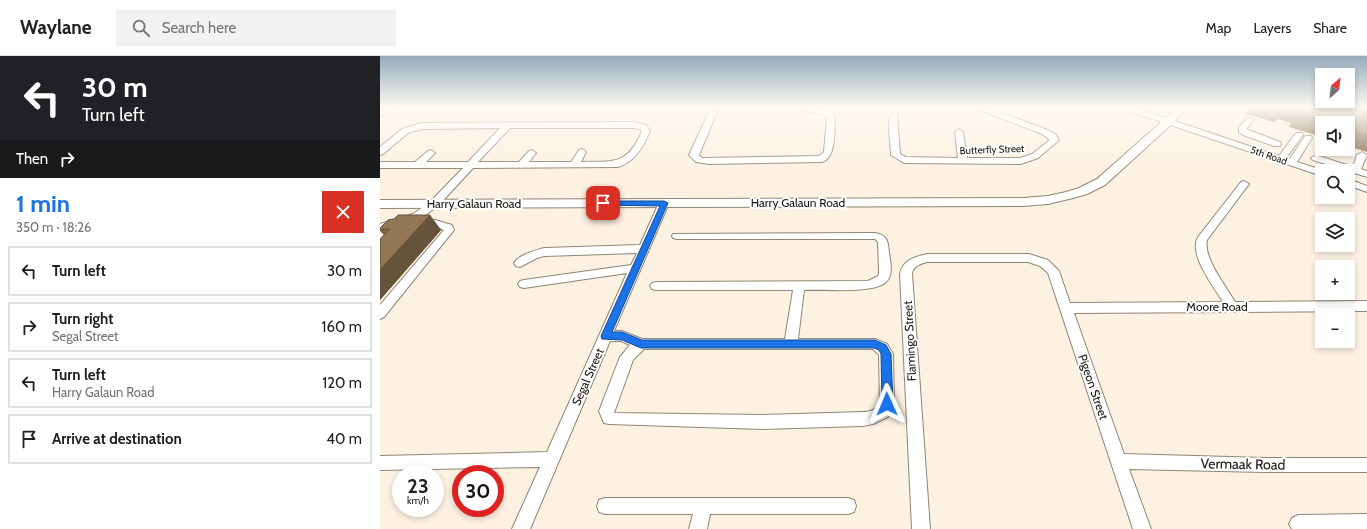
<!DOCTYPE html>
<html lang="en">
<head>
<meta charset="utf-8">
<style>
	body { margin:0; font-family:Cabin,sans-serif; background:#f2f2f2; color:#202124; height:100vh; display:flex; flex-direction:column; font-size:15px; white-space:nowrap }
	* { box-sizing:border-box; margin:0 }
	p { font-size:13px; color:#757577 }
	.icon { flex:none; width:22px; height:22px; fill:none; stroke:currentColor; stroke-width:2; stroke-linecap:round; stroke-linejoin:round }
	.map { position:relative; flex:1; overflow:hidden }
	.panel { display:flex; flex-direction:column; background:#fff; width:380px }
	.panel>* { flex:none }
	.top-card { background:#202124; color:#fff; overflow:hidden }
	.needle { width:26px; rotate:28deg }
	.buttons { position:absolute; left:935px; top:12px; display:grid; gap:8px }
	.buttons a { display:grid; place-items:center; width:40px; height:40px; border-radius:0px; background:#fff; box-shadow:0 2px 6px #0003; font-size:20px }
	.speed { position:absolute; left:12px; top:409px; display:flex; gap:8px; font-size:20px; font-weight:700; text-align:center }
	.speed>* { display:grid; place-content:center; width:52px; height:52px; border-radius:50%; background:#fff; box-shadow:0 2px 6px #0003; line-height:1 }
	.speed small { font-size:10px; font-weight:400 }
	.speed .limit { border:6px solid #d22; background:#fff; color:#111 }
	.pin { position:absolute; display:grid; place-items:center; width:34px; height:34px; color:#fff; margin:-17px; border-radius:8px; box-shadow:0 2px 6px #0006 }
	.me { position:absolute; width:44px; margin:-22px; rotate:359deg; stroke-linejoin:round; filter:drop-shadow(0 0 3px #0008) }
	.turn { display:flex; align-items:center; gap:14px; height:84px; padding:0 16px; font-size:18px }
	.turn .icon { width:52px; height:52px; stroke-width:2.5 }
	.turn b { display:block; font-size:28px; line-height:34px }
	.then { display:flex; align-items:center; height:38px; padding:0 16px; background:#0003; gap:8px; font-size:15px }
	.round { display:grid; place-items:center; flex:none; width:42px; height:42px; border-radius:0px; background:#f2f2f2 }
	.head { display:flex; align-items:center; justify-content:space-between; height:68px; padding:0 16px }
	h1 { font-size:24px; font-weight:800; line-height:30px; color:#1a73e8 }
	ul { padding:0; list-style:none }
	li { display:flex; align-items:center; gap:12px; height:50px; margin:0 8px 6px; padding:0 8px; border:2px solid #e0e0e0; border-radius:0px }
	li div { flex:1 }
	li b { display:block; font-size:15px }
	li em { font-style:normal }
	header { display:flex; align-items:center; gap:24px; box-sizing:border-box; height:56px; padding:0 20px; background:#fff; border-bottom:1px solid #e0e0e0 }
	header strong { font-size:19px }
	nav { display:flex; gap:22px; margin-inline-start:auto; font-size:14px }
	.search { width:280px; height:36px; background:#f2f2f2; display:flex; align-items:center; gap:10px; box-sizing:border-box; padding:0 14px; border-radius:0px; color:#757577; font-size:15px }
	main { display:flex; flex:1; min-height:0 }
	.map>svg:first-child { display:block }
</style>
</head>
<body>
<header>
<strong>Waylane</strong>
<div class="search"><svg class="icon" aria-label="search" viewBox="0 0 24 24"><circle cx="10" cy="10" r="6"/><path d="M15 15l6 6"/></svg>Search here</div>
<nav><a>Map</a><a>Layers</a><a>Share</a></nav>
</header>
<main>
<section class="panel">
<div class="top-card">
<div class="turn"><svg class="icon" aria-label="left" viewBox="0 0 24 24"><path d="M17 20v-9H6M10 6l-5 5 5 5"/></svg><div><b>30 m</b>Turn left</div></div>
<div class="then">Then<svg class="icon" aria-label="right" viewBox="0 0 24 24"><path d="M7 20v-9h11M14 6l5 5-5 5"/></svg></div>
</div>
<div class="head"><div><h1>1 min</h1><p>350 m · 18:26</p></div><a class="round" style="background:#d93025;color:#fff"><svg class="icon" aria-label="close" viewBox="0 0 24 24"><path d="M6 6l12 12M18 6L6 18"/></svg></a></div>
<ul>
<li><svg class="icon" aria-label="left" viewBox="0 0 24 24"><path d="M17 20v-9H6M10 6l-5 5 5 5"/></svg><div><b>Turn left</b></div><em>30 m</em></li>
<li><svg class="icon" aria-label="right" viewBox="0 0 24 24"><path d="M7 20v-9h11M14 6l5 5-5 5"/></svg><div><b>Turn right</b><p>Segal Street</p></div><em>160 m</em></li>
<li><svg class="icon" aria-label="left" viewBox="0 0 24 24"><path d="M17 20v-9H6M10 6l-5 5 5 5"/></svg><div><b>Turn left</b><p>Harry Galaun Road</p></div><em>120 m</em></li>
<li><svg class="icon" aria-label="arrive" viewBox="0 0 24 24"><path d="M6 21V4h12l-3 4 3 4H6"/></svg><div><b>Arrive at destination</b></div><em>40 m</em></li>
</ul>
</section>
<div class="map">
<svg width="987" height="473" viewBox="0 0 987 473">
	<rect width="100%" height="100%" fill="#fdf1e1"/>
	<g fill="none" stroke-linecap="round" stroke-linejoin="round">
		<g stroke="#8f8476" stroke-width="2">
			<g id="minor">
				<polygon points="7,51 16,51 0,61 0,55"/>
				<path d="M331 51H339L319 99 322 102 439 100 444 96 447 61 442 58 412 53 411 51C425 51 445 49 455 60 454 72 457 102 442 106L329 108 316 106 309 99Z"/>
				<path d="M517 51H526L519 55 517 60 520 98 526 101 578 102 575 76 579 73 583 76 587 102H640L652 98 670 84 662 78 597 53 596 51H606L668 74 675 78 679 84 658 102 641 108 524 107 511 99C511 87 504 57 517 51Z"/>
				<polygon points="742,51 753,51 899,100 916,77 922,77 923,79 906,102 910,103 925,80 931,80 932,82 917,106 945,115 942,115 942,120 939,119 743,53"/>
				<polygon points="867,62 870,62 874,64 866,73 900,86 901,88 900,90 894,90 863,79 859,76 859,71"/>
				<path d="M253 66 266 69 270 75C264 90 255 106 238 111L93 112 58 150 41 162 0 174V168L33 158 50 146 83 112H0V106H35L48 95 51 94 55 97 46 106H88L120 72 42 73 28 77 3 98 0 99V91L22 73 41 67ZM130 72H253L260 73 262 75C247 110 234 105 201 106L206 96 202 93 199 94 191 106H149L156 97 152 94 149 95 139 106H98Z"/>
				<polygon points="982,96 987,99 981,113 987,115 987,121 933,104 931,102 936,99 973,111 977,99"/>
				<polygon points="968,123 987,130 987,136 968,129"/>
				<path d="M864 125 869 128 827 184C823 202 846 230 855 246L987 245V255L694 257 744 398 885 402H987V416H885L749 413 771 473H753L668 217 660 210 648 206H547C540 208 533 210 532 218L550 473H532L520 218C523 204 534 201 547 198H649L668 204 679 215 690 247 843 246C834 231 808 198 818 181L861 126Z"/>
				<path d="M284 144 289 147 234 275H242L262 283H405L413 234H276L272 233 270 230 272 227 276 226 488 225 498 220 499 217 498 186 495 183H297L293 182 292 180 293 178 495 177C507 179 508 185 509 196 510 205 514 219 506 226 494 238 443 233 424 234L418 283H495L507 288 513 298 514 348 508 361 493 368 483 370 382 373 229 368 224 367 219 355 240 301 250 289 241 285H230L150 473H132L160 411 0 414V400L167 396 247 217 144 232 140 231 138 228 140 225 144 224 251 209 257 197 164 200 157 202 140 211 136 210 134 207C140 198 154 195 164 192L260 189 279 147ZM264 293H493L499 299 500 348C496 354 490 356 483 356L382 359 234 357 253 304Z"/>
				<polygon points="55,164 72,169 74,174 4,261 0,263 0,249 64,174 55,170 40,173 35,170 36,168"/>
				<polygon points="225,442 468,442 474,444 476,450 474,456 468,458 330,458 327,473 309,473 313,458 225,458 219,456 217,450 219,444"/>
				<polygon points="987,458 987,473 912,473 909,468 912,462 918,459"/>
			</g>
		</g>
		<g stroke="#8f8476" stroke-width="2">
			<polygon id="major" points="798,51 808,51 793,67 725,129 707,138 693,142 668,148 643,150 0,152 0,144 643,142 668,140 686,136 699,132 717,123"/>
		</g>
		<use href="#minor" fill="#fff" fill-rule="evenodd"/>
		<use href="#major" fill="#fff" fill-rule="evenodd"/>
	</g>
	<g fill="#7d6648">
		<polygon points="869,51 987,51 987,96 968,90 968,67 942,67 942,81 909,71 911,67 898,63 895,66 865,58"/>
		<polygon points="50,159 61,174 0,244 0,183 4,179 0,175 0,172 14,163"/>
	</g>
	<g fill="#66533b">
		<polygon points="905,51 898,63 895,66 903,53"/>
		<polygon points="50,159 61,174 0,244 0,214"/>
	</g>
	<g fill="#917754" stroke="#66533b">
		<polygon points="893,51 905,51 903,53"/>
		<polygon points="908,51 987,51 987,79 971,74 973,70 968,69 968,67 950,67 917,57 920,54"/>
		<polygon points="18,159 50,159 0,214 0,183 10,173 0,173 0,172 8,164 14,163"/>
	</g>
	<linearGradient id="sky" x2="0" y2="1"><stop stop-color="#95acbc"/><stop offset="0.44" stop-color="#fef9f2"/><stop offset="1" stop-color="#fef9f2" stop-opacity="0"/></linearGradient>
	<rect width="987" height="117" fill="url(#sky)"/>
	<polygon fill="#1a73e8" stroke="#114b97" points="223,145 284,145 288,147 232,276 242,276 262,284 495,284 506,289 511,298 513,348 511,352 507,353 503,352 502,348 501,298 499,294 494,292 261,292 242,284 222,283 221,280 280,150 220,149 219,147"/>
	<g text-anchor="middle" stroke-width="4" stroke-linejoin="round" paint-order="stroke">
		<g font-size="10" fill="#19150f" stroke="#fff">
			<text transform="translate(612 93) rotate(-2)" y="4">Butterfly Street</text>
			<text transform="translate(889 99) rotate(19)" y="4">5th Road</text>
		</g>
		<g font-size="12" fill="#19150f" stroke="#fff">
			<text x="418" y="151">Harry Galaun Road</text>
			<text x="94" y="152">Harry Galaun Road</text>
			<text x="837" y="255">Moore Road</text>
			<text transform="translate(530 285) rotate(-93)" y="4">Flamingo Street</text>
			<text transform="translate(208 321) rotate(-66)" y="4">Segal Street</text>
			<text transform="translate(713 331) rotate(71)" y="4">Pigeon Street</text>
		</g>
		<g font-size="14" fill="#19150f" stroke="#fff">
			<text transform="translate(863 408) rotate(1)" y="5">Vermaak Road</text>
		</g>
	</g>
</svg>
<div class="buttons">
<a><svg class="needle" viewBox="-14 -14 28 28"><path d="M0-13l5 13h-10z" fill="#e53935"/><path d="M0 13l5-13h-10z" fill="#757577"/></svg></a>
<a><svg class="icon" aria-label="sound" viewBox="0 0 24 24"><path d="M4 9h4l5-4v14l-5-4H4zM17 9q2 3 0 6"/></svg></a>
<a><svg class="icon" aria-label="search" viewBox="0 0 24 24"><circle cx="10" cy="10" r="6"/><path d="M15 15l6 6"/></svg></a>
<a><svg class="icon" aria-label="layers" viewBox="0 0 24 24"><path d="M12 4l9 5-9 5-9-5zM3 14l9 5 9-5"/></svg></a>
<a>+</a>
<a>−</a>
</div>
<div class="speed"><div>23<small>km/h</small></div><div class="limit">30</div></div>
<div class="pin" style="left:223px;top:147px;background:#d93025"><svg class="icon" aria-label="arrive" viewBox="0 0 24 24"><path d="M6 21V4h12l-3 4 3 4H6"/></svg></div>
<svg class="me" style="left:507px;top:348px" viewBox="-20 -20 40 40"><path d="M0-17L14 15 0 8-14 15z" fill="#1a73e8" stroke="#fff" stroke-width="4"/></svg>
</div>
</main>
</body>
</html>
